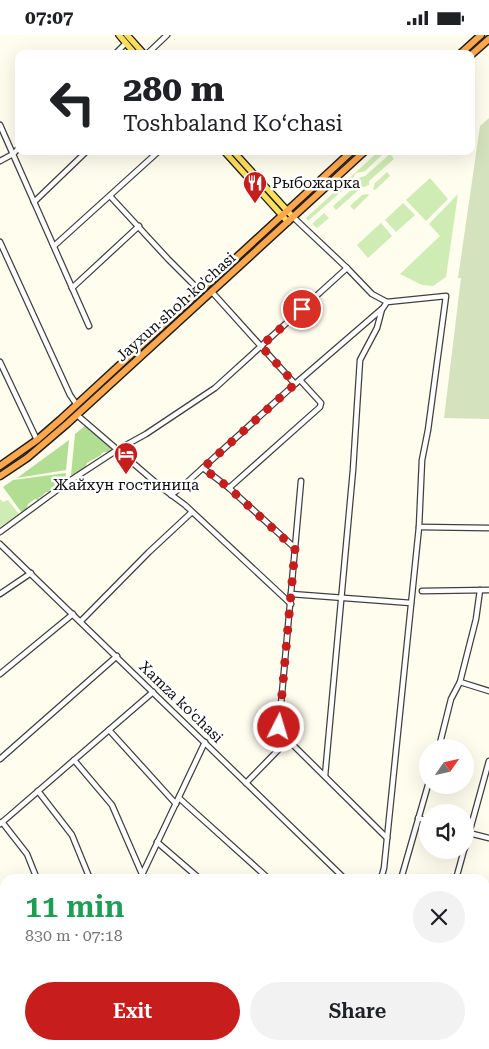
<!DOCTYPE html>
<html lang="en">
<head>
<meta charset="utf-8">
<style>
	body { margin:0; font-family:"Roboto Serif",serif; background:#f2f2f2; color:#202124; height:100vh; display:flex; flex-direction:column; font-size:19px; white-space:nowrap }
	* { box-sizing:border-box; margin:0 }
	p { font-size:16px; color:#757577 }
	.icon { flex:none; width:28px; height:28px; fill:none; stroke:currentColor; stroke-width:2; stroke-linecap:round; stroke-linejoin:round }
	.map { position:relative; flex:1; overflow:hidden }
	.side { position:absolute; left:0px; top:839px; width:490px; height:176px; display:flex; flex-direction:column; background:#fff; border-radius:15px 15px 0 0; box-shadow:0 5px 20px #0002 }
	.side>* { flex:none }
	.hud { position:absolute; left:15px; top:15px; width:460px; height:105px; border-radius:10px; box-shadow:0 5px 20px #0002; background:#fff; color:#202124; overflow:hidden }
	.needle { width:32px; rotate:56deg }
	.controls { position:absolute; left:419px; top:704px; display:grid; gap:10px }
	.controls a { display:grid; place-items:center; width:55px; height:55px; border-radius:50%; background:#fff; box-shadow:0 5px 20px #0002; font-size:25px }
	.pin { position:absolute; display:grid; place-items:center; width:42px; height:42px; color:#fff; margin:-21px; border:2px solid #fff; border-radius:50%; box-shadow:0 1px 5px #0007 }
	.me { position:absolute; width:55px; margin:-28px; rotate:5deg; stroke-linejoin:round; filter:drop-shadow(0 0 4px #0008) }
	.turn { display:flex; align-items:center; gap:18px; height:105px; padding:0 25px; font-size:22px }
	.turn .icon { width:65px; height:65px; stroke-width:2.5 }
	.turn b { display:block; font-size:35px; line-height:42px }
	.round { display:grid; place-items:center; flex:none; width:52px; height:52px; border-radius:26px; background:#f2f2f2 }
	.head { display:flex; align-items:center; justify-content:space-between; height:85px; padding:0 25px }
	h1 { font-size:30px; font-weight:600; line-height:38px; color:#1e9e55 }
	.primary-button { display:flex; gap:10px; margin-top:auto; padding:10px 25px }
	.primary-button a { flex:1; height:58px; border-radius:30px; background:#c71d1c; color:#fff; font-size:20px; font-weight:600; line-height:58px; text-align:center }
	.primary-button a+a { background:#f2f2f2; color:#202124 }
	.status { display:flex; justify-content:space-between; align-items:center; height:35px; padding:0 25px; background:#fff; direction:ltr }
	.status svg { height:14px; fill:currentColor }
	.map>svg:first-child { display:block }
</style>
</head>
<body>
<div class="status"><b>07:07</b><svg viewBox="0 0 49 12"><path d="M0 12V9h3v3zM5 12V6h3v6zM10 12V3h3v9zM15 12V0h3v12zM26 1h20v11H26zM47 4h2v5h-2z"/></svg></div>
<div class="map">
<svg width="489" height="1014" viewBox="0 0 489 1014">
	<rect width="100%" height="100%" fill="#fffdee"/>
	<g fill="#ceecb4">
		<polygon points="379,116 386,116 365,136 356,138 354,141 352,147 308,186 306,183"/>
		<polygon points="390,119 394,124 369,146 369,150 361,153 336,175 333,171 358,149 358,143 365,141"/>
		<polygon points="387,137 390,141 375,155 373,154 375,148"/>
		<polygon points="430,143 448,164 426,186 406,165"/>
		<polygon points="368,159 369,160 354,175 350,171 362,160"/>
		<polygon points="458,159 446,242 433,251 422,250 400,239 440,201 429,189"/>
		<polygon points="403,168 415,180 396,197 385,185"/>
		<polygon points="324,178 329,183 317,193 312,189"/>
		<polygon points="381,188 392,201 368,223 357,210"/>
		<polygon points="0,464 3,467 8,465 19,479 0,492"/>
	</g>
	<g fill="#b1de93">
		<polygon points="85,391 110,412 111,415 108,417 103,417 101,420 87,428 85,433 74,442 71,440 75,399"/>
		<polygon points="69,405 66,435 17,443"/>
		<polygon points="66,438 65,447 54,455 51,454 48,457 46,457 41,462 39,462 38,465 35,464 28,469 27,473 22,478 3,452 13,445"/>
	</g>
	<polygon fill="#d4e3bd" points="489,83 489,384 444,383 461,243 458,243 480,91"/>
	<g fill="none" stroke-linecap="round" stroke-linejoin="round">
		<g stroke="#404040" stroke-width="7">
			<g id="minor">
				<polyline points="115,19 126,8"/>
				<polyline points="147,19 167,0"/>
				<polyline points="0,90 89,291"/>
				<polyline points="0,126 13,119 19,113"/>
				<polyline points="110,161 168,224 200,256"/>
				<polyline points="34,167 87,116"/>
				<polyline points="293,182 347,233 372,259 387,267"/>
				<polyline points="0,207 70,360 77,370"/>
				<polyline points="54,211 159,116"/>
				<polyline points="72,253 139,191"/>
				<polyline points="212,257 295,349"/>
				<polyline points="0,327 37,405"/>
				<polyline points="77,380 162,453 185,470 291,569"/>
				<polyline points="203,433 229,453 295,513"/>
				<polyline points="229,453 320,372 321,368 300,345"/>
				<polyline points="171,460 183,451 295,349 383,273 387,267 446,261 428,395 422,425 419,492 384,833 381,844"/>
				<polyline points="419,492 489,493"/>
				<polyline points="0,497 68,447 117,415 146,399 215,353 347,233"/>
				<polyline points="0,509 345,844"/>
				<polyline points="422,556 489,555"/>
				<polyline points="0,559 31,538"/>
				<polyline points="291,559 411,568"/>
				<polyline points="81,586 149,517 192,477"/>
				<polyline points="0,639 73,579"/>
				<polyline points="460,647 489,656"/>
				<polyline points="109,695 176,769"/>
				<polyline points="283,710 288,705 387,803"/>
				<polyline points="439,712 451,664 460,647 476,584 480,555"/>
				<polyline points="0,724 117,621"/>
				<polyline points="74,725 112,770 142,839"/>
				<polyline points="325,741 353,435 360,325 377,293 382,274"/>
				<polyline points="246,748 283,710 279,692 301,446"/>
				<polyline points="38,756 72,800 90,844"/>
				<polyline points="179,763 269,844"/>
				<polyline points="418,783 428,786"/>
				<polyline points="2,787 27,819 37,844"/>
				<polyline points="0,789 153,657"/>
				<polyline points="465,797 489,803"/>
				<polyline points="157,807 200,844"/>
				<polyline points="465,813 489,726"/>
				<polyline points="140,844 205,707"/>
				<polyline points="401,844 428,750"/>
				<polyline points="456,844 464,815"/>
				<polyline points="0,877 5,889"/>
				<polyline points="485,930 489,916"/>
				<polyline points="485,950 489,951"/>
				<polyline points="171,1010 176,1014"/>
				<polyline points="241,1010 245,1014"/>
				<polyline points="309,1010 313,1014"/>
				<polyline points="329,1014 334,1010"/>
				<polyline points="370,1014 370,1010"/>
				<polyline points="401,1014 401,1010"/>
				<polyline points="461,1014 462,1010"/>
			</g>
		</g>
		<g stroke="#1e1e1e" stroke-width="8">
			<g id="major">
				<polyline points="119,0 135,19"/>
				<polyline points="127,0 144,19"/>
				<polyline points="224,116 288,187"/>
				<polyline points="233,116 293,182"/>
			</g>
		</g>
		<g stroke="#1e1e1e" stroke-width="9">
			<g id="highway">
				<polyline points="460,19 481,0"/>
				<polyline points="471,20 489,4"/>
				<polyline points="0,431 37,405 60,385 352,116"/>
				<polyline points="0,441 27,423 68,388 365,116"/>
			</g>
		</g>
		<use href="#minor" stroke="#fff" stroke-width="4.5"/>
		<use href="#major" stroke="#ffe05e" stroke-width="5.5"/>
		<use href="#highway" stroke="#fea74d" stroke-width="6"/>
	</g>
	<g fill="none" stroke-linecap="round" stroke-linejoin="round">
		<polyline stroke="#c71d1c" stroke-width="9" stroke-dasharray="0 16.2" points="279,692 295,514 229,453 203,433 295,349 261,311 302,274"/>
	</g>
	<defs>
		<g id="restaurant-pin" transform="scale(1.25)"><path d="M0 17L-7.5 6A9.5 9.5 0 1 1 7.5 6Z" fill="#c71d1c" stroke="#fff"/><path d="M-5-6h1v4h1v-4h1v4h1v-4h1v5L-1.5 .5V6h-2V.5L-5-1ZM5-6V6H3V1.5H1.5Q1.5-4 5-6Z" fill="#fff"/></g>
		<g id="hotel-pin" transform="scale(1.25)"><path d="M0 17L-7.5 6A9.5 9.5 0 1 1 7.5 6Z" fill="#c71d1c" stroke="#fff"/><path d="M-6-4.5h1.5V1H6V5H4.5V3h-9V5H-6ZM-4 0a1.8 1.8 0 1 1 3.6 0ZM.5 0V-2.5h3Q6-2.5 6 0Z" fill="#fff"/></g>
	</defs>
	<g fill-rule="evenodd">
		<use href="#restaurant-pin" x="255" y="148"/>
		<use href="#hotel-pin" x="126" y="419"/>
	</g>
	<g text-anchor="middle" stroke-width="5" stroke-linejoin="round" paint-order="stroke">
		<g font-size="15" fill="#0d0d0d" stroke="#fff" text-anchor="start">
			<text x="272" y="153">Рыбожарка</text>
			<text x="126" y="455" text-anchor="middle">Жайхун гостиница</text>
		</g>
		<g font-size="15" fill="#0d0d0d" stroke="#fff">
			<text transform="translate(176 272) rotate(-42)" y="5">Jayxun shoh ko'chasi</text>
			<text transform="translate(181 667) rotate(44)" y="5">Xamza ko'chasi</text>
		</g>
	</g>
</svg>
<div class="controls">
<a><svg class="needle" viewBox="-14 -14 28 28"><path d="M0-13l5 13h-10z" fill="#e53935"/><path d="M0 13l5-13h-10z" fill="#757577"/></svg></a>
<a><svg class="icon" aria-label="sound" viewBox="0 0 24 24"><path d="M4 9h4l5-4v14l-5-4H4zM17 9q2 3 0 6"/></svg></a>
</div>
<div class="pin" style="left:302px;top:274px;background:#d93025"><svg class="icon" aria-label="arrive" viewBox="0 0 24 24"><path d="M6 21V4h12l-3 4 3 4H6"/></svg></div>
<svg class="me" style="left:279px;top:692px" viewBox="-20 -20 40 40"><circle r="17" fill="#c71d1c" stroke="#fff" stroke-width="3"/><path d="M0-11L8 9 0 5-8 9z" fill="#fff"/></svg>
<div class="hud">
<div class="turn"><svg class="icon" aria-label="left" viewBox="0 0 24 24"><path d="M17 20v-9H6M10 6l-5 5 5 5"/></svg><div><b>280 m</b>Toshbaland Koʻchasi</div></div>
</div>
<section class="side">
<div class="head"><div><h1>11 min</h1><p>830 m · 07:18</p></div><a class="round"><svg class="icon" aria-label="close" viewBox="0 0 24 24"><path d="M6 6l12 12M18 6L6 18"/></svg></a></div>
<div class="primary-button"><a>Exit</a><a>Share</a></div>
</section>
</div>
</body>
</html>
